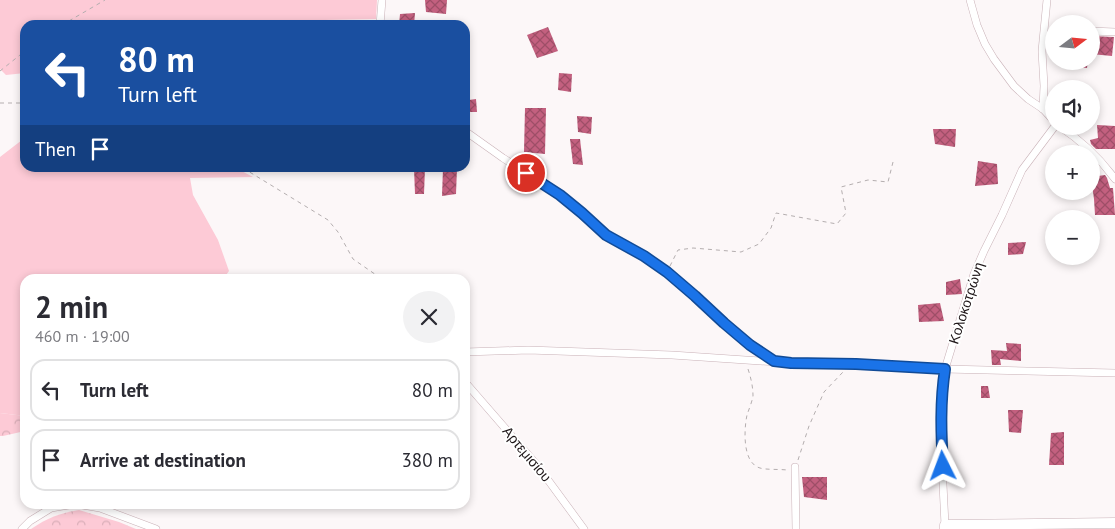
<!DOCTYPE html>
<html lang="en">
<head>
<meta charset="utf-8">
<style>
	body { margin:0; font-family:"PT Sans",sans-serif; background:#f2f2f3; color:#2b2b33; height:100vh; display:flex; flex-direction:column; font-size:19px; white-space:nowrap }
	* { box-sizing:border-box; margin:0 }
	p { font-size:16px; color:#7c7c81 }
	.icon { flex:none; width:28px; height:28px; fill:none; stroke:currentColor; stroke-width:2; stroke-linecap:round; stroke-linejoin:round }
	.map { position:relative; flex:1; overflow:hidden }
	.sheet { position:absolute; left:20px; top:274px; width:450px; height:235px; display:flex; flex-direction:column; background:#fff; border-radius:15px; box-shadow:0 2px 8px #0003 }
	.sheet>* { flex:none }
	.hud { position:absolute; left:20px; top:20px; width:450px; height:152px; border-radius:15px; box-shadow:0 2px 8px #0003; background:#1a4fa0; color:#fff; overflow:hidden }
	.needle { width:32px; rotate:74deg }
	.tools { position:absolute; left:1045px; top:15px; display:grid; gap:10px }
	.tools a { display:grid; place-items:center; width:55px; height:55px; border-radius:50%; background:#fff; box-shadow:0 2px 8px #0003; font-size:25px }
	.pin { position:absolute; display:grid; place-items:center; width:42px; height:42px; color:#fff; margin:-21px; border:2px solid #fff; border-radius:50%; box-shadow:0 1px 5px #0007 }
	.me { position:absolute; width:55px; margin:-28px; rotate:357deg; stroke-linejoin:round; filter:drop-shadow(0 0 4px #0008) }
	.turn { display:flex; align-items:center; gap:18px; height:105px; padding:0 15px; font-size:22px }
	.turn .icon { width:65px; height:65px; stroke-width:2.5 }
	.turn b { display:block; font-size:35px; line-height:42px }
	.then { display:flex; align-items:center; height:48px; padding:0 15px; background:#0003; gap:10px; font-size:19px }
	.round { display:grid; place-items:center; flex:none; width:52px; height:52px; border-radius:26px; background:#f2f2f3 }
	.head { display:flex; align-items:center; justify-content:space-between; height:85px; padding:0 15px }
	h1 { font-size:30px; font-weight:600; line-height:38px }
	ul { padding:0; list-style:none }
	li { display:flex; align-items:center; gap:15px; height:62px; margin:0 10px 8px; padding:0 5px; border:2px solid #e1e1e2; border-radius:15px }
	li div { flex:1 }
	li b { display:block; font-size:19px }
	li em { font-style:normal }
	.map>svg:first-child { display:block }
</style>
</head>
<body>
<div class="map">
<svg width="1115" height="529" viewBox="0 0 1115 529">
	<defs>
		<pattern id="forest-crowns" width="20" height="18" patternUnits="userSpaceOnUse" patternTransform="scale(1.25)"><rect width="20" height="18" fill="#fdcad6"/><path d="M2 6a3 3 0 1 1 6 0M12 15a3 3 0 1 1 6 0" fill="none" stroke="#d8adb7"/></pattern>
		<pattern id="building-cross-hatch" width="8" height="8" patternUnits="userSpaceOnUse" patternTransform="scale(1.25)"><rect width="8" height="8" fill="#c3607f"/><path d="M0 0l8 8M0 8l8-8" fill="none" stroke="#9e4e67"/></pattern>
	</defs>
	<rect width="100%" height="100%" fill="#fcf7f8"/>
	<g fill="#fdcad6">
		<polygon points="0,0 377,0 376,19 273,21 273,25 25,25 25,73 6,75 0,69"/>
		<polygon points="22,140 25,141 25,168 236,168 253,177 190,178 193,195 218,240 229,271 223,279 25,279 25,416 0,413 0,157"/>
	</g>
	<g fill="url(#forest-crowns)">
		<polygon points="0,413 25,416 25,431 3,436 0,436"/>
		<path d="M79 510 119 522 136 529H31C47 518 60 513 79 510Z"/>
	</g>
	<g fill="url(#building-cross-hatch)">
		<polygon points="425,0 447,0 446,14 426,12"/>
		<polygon points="415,13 414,25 399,25 400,14"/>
		<polygon points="548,27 558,51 537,58 527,35"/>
		<polygon points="1091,36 1114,37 1112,56 1091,54"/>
		<polygon points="1064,61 1088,61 1087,68 1063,66"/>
		<polygon points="559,73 572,74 571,92 558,90"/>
		<polygon points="476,99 477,112 469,112 469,100"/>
		<polygon points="525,108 546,108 545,154 524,152"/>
		<polygon points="577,116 592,117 591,134 578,132"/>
		<polygon points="1097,125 1115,126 1115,149 1096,149 1091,144 1090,140 1098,138"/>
		<polygon points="933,129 956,129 955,147 935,144"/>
		<polygon points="570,139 580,139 583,165 573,164"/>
		<polygon points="978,161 997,164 998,184 975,186"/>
		<polygon points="414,168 425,168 424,194 415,194"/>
		<polygon points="443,168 457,168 456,194 442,196"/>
		<polygon points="1105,175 1107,178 1110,188 1113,188 1115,215 1095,215 1094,199 1091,177"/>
		<polygon points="1026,242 1023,254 1008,255 1008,243"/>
		<polygon points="960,279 962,294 946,295 946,282"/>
		<polygon points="940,303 944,321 919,322 918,305"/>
		<polygon points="1006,343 1021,344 1021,361 1000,359 1001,365 992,365 991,350 1007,351"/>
		<polygon points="981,386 988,386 990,398 981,398"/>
		<polygon points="1008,410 1023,410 1021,433 1009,432"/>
		<polygon points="1064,432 1064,465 1049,465 1051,433"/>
		<polygon points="802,477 827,477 827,500 804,497"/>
	</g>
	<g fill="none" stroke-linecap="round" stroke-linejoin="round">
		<g stroke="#c9b1b7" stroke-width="8">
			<g id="street">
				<polyline points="970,0 977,25 985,44 994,59 1014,86 1028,99 1043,109 1054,121"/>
				<polyline points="380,25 382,0"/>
				<polyline points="1091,31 1115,32"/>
				<polyline points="1043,109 1044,86 1042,51 1047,0"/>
				<path d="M1059 126C1082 141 1099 157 1115 179"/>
				<polyline points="465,131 503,158 560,195 582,213 606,235 644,256 667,272 695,296 724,323 750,345 774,361"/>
				<polyline points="465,352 528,350 672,355 791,363 855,364 945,369 1115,373"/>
				<polyline points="465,382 537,465 584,529"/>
				<polyline points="795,467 796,529"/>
				<polyline points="76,504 100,508 156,529"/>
				<polyline points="945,525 940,423 942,388 945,369 974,274 984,251 1002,215 1022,170 1055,126"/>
				<polyline points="22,529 30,521 51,508 75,504"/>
			</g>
		</g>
		<g stroke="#c9b1b7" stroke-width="11">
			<polyline id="secondary" points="945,529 945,525 1115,523"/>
		</g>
		<g stroke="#b4aeaf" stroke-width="1" stroke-dasharray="4 4" stroke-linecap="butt">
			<polyline points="62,25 105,0"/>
			<polyline points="0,71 25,51"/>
			<polyline points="0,103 25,103"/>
			<polyline points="243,168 328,220 338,232 353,259 382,279"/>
			<polyline points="670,266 678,250 693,248 741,252 759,244 771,228 776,213 837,224 846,213 841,187 868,180 888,182 893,162"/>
			<path d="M748 369C751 378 753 387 753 396 752 402 749 409 747 415 744 429 742 463 760 468 767 470 779 469 787 470"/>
			<polyline points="798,460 809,426 824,392 843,372"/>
		</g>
		<use href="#street" stroke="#fff" stroke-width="7"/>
		<use href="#secondary" stroke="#fff" stroke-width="10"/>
	</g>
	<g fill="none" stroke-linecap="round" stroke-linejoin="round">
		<g stroke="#114b97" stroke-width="12">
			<path id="route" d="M526 173 560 195 582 213 606 235 644 256 667 272 695 296 724 323 750 345 774 361 791 363 856 364 945 369C940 402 941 433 943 466"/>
		</g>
		<use href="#route" stroke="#1a73e8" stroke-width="9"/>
	</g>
	<g text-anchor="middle" stroke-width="4" stroke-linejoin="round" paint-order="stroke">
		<g font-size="14" fill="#1e1618" stroke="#fff">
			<text transform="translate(966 303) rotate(-72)" y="5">Κολοκοτρώνη</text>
			<text transform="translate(527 454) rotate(50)" y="5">Αρτεμισίου</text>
		</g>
	</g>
</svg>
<div class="tools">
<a><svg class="needle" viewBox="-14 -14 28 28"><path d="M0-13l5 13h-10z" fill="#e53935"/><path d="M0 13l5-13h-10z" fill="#7c7c81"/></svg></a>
<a><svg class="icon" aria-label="sound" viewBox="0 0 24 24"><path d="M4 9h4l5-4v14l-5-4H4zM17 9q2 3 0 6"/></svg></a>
<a>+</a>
<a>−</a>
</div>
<div class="pin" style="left:526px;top:173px;background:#d93025"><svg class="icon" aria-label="arrive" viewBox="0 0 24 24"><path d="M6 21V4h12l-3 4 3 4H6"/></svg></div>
<svg class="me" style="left:943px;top:466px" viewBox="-20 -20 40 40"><path d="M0-17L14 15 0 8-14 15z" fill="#1a73e8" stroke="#fff" stroke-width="4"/></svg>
<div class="hud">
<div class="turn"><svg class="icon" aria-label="left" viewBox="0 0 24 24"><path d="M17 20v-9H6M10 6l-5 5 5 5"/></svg><div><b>80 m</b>Turn left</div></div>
<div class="then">Then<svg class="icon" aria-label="arrive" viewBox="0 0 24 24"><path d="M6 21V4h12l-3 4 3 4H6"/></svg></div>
</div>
<section class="sheet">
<div class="head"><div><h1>2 min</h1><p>460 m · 19:00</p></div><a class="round"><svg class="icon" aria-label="close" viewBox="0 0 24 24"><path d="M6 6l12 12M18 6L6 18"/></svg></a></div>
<ul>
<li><svg class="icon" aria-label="left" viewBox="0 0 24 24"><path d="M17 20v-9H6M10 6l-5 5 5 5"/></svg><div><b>Turn left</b></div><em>80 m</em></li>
<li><svg class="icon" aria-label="arrive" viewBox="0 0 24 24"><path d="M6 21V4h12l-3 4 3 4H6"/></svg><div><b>Arrive at destination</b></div><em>380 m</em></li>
</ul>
</section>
</div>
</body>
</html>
